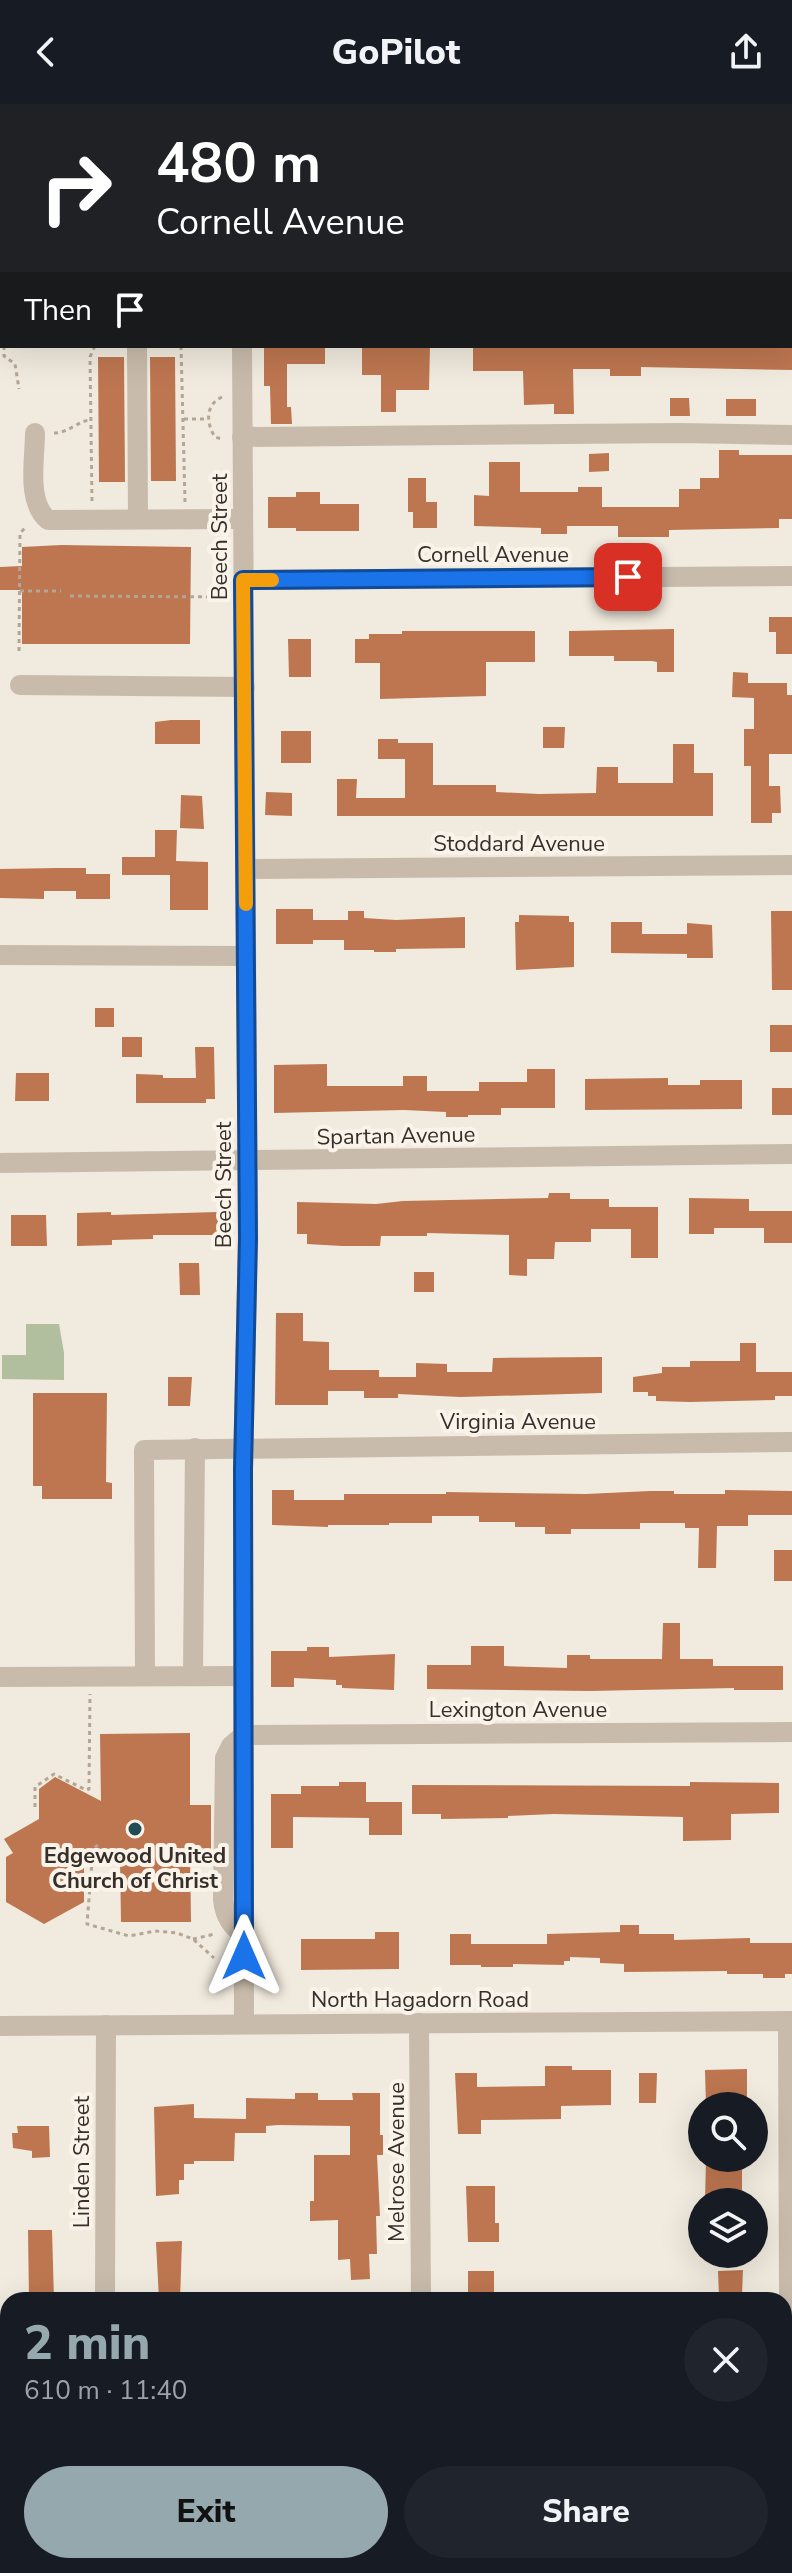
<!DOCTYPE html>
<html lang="en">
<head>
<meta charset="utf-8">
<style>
	body { margin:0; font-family:"Nunito Sans",sans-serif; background:#20242c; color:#f1f3f6; height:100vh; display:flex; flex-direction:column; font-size:30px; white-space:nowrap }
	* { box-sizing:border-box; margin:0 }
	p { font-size:26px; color:#9ea1a6 }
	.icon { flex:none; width:44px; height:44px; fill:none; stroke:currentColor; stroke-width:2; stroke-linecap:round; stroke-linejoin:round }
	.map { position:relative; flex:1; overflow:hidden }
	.side { position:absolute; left:0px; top:2188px; width:792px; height:282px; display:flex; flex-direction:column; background:#171b24; border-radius:24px 24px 0 0; box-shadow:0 8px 32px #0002 }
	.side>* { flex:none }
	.hud { position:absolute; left:0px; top:0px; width:792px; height:244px; box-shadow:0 8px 32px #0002; background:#202124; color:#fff; overflow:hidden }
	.buttons { position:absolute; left:688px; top:1988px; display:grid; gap:16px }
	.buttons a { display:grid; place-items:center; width:80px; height:80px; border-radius:50%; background:#171b24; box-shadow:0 8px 32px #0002; font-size:40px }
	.pin { position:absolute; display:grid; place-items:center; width:68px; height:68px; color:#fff; margin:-34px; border-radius:16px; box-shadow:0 4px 12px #0006 }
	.me { position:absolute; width:88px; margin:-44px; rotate:0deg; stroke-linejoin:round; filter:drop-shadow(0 0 6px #0008) }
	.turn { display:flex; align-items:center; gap:28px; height:168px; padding:0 24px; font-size:36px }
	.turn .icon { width:104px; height:104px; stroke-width:2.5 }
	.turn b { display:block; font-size:56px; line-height:68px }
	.then { display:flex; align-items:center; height:76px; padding:0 24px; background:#0003; gap:16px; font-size:30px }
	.round { display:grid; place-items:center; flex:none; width:84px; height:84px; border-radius:42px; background:#20242c }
	.headline { display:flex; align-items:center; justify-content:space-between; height:136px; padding:0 24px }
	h1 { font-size:48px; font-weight:800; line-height:60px; color:#94a8ae }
	.button { display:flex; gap:16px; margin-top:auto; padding:16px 24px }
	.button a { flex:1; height:92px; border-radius:48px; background:#94a8ae; color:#111; font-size:32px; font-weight:800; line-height:92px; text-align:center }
	.button a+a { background:#20242c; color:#f1f3f6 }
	header { display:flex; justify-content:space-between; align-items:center; height:104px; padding:0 24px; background:#171b24; font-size:36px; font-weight:800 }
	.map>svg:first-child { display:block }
</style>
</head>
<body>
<header><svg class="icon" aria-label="back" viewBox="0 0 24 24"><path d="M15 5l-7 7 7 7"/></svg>GoPilot<svg class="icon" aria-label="share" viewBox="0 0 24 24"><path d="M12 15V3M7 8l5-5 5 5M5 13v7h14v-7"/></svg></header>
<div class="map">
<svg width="792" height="2469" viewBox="0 0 792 2469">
	<rect width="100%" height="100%" fill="#f1eade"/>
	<polygon fill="#b1bf9f" points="26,1220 59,1220 64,1249 64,1276 2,1275 2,1251 26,1251"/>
	<g fill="#bd7650">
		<polygon points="325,242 325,260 287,260 287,303 291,303 292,320 271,320 270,282 264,282 264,243"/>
		<polygon points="362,242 430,242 429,286 396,286 396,308 381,308 381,271 362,271"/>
		<polygon points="473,242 792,242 792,266 641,263 641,272 610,272 610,265 573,265 574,310 554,310 554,300 524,301 523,267 473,267"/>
		<polygon points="98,253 124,253 125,378 99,378"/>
		<polygon points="150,253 175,253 176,377 151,377"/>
		<polygon points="670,294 689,294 690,312 670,312"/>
		<rect x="726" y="295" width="30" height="17"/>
		<polygon points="719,346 739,346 739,351 792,351 792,415 779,415 779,424 669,426 669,433 618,433 618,422 567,422 567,430 541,430 541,424 474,422 474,391 489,392 489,358 520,358 520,388 578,388 578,383 602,383 602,403 679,403 679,385 700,385 700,374 719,374"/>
		<polygon points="609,349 609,367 589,368 589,350"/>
		<polygon points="408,374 426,374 426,398 437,398 437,424 413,424 413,408 408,408"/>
		<polygon points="296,388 320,388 320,400 359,400 359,427 296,427 296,424 268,424 268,393 296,393"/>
		<polygon points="61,441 191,443 190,540 22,540 22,486 0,486 0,463 22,462 22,443"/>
		<polygon points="769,513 792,513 792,550 776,550 776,528 769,528"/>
		<polygon points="674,525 674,568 657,568 657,558 652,557 614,557 614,552 569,552 569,527"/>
		<polygon points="402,527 535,527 535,558 486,558 486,592 380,595 380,559 355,559 355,535 369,535 369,530 402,530"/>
		<polygon points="288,535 311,535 311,573 289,573"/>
		<polygon points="733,568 748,569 748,579 787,579 787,591 792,591 792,650 769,650 769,682 780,682 781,709 772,709 772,719 751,719 751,662 744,662 744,625 754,625 754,594 732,593"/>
		<polygon points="171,616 200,616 200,640 155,640 155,618"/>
		<polygon points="543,623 565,623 564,644 543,644"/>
		<rect x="281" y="627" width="30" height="32"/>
		<polygon points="378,635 398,635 398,639 433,639 433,681 496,681 496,688 539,690 596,689 597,663 618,663 618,679 673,679 673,640 694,640 694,669 713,669 713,712 337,712 337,675 357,675 356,694 405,694 405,655 378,655"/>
		<polygon points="266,688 292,689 292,712 265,711"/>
		<polygon points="181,691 202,692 204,725 180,724"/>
		<polygon points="155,726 177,726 176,757 208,758 208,806 170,806 170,771 122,771 122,753 155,753"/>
		<polygon points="57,764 86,764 86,770 110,770 110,795 76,795 76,787 44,787 44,795 0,794 0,765"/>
		<polygon points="276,805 313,805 313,816 348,816 348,807 364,807 364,814 396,816 465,813 465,844 396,845 396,848 374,848 374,846 344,846 344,836 313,836 313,840 276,840"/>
		<polygon points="771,807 792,807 792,886 772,886"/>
		<polygon points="519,811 569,812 569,818 574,818 574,863 516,866 515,818 519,818"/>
		<polygon points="611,818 642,818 642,830 687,830 687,819 712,821 713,854 687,854 687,850 611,849"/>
		<rect x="95" y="904" width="19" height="19"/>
		<rect x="770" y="921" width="22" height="27"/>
		<rect x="122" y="933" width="20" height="20"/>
		<polygon points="195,943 214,943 215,995 206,995 206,999 136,999 136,970 163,971 163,974 196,974"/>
		<polygon points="327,960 327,982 403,982 403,972 427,972 427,987 479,987 479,978 527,978 527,965 555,965 555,1004 501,1004 501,1011 468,1011 468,1013 446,1013 446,1008 404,1006 274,1009 274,961"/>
		<polygon points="16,969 49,969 49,997 15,997"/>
		<polygon points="668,974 668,981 700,981 700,976 742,976 742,1005 585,1006 585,975"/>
		<rect x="772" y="984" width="20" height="27"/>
		<polygon points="549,1089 570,1089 570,1095 609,1095 609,1103 658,1103 658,1154 631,1154 631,1125 591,1125 591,1138 555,1138 554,1155 527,1155 527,1172 509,1171 509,1131 427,1129 427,1132 381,1132 380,1142 342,1142 307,1140 307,1130 297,1130 297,1098 376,1100 403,1097 548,1094"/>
		<polygon points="689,1094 749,1095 749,1107 792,1107 792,1139 764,1139 764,1124 714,1124 714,1130 689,1130"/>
		<polygon points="111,1108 111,1111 218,1108 218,1131 153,1131 153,1135 112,1136 112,1141 77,1142 77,1109"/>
		<polygon points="11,1111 46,1111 47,1142 11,1142"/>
		<polygon points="179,1159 199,1159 200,1191 180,1191"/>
		<rect x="414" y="1168" width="20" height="20"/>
		<polygon points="276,1209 303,1209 303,1237 329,1238 329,1266 379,1266 379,1273 416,1273 416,1259 447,1260 447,1268 492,1268 493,1254 602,1253 602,1289 460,1293 398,1290 398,1294 364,1294 364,1287 328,1287 328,1301 275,1301"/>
		<polygon points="740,1239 756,1239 756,1268 792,1268 792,1292 775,1292 775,1296 690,1298 656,1297 656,1292 648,1292 648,1288 633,1288 633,1273 662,1269 662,1263 690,1263 690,1257 740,1257"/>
		<polygon points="168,1273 192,1273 190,1302 168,1302"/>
		<polygon points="33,1289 107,1289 106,1378 112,1379 112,1395 42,1395 42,1382 33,1382"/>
		<polygon points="272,1386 294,1386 294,1396 344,1396 344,1390 446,1390 446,1388 586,1390 650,1387 674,1387 674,1390 725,1390 725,1386 792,1387 792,1411 748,1411 748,1422 717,1422 716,1464 698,1464 699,1424 685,1424 685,1419 640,1419 640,1425 571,1425 571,1430 545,1430 545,1423 515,1423 515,1418 479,1418 479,1412 432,1412 432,1419 389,1419 389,1421 328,1421 328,1423 272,1421"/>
		<rect x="774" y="1446" width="18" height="31"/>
		<polygon points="663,1519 680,1519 680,1555 713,1555 713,1562 783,1562 783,1586 734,1586 734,1584 590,1587 427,1585 427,1561 471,1561 471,1542 504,1542 504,1562 567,1564 567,1551 590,1551 590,1555 662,1555"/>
		<polygon points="307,1543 329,1543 329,1553 395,1550 394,1586 342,1584 342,1581 336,1581 336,1576 294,1574 294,1583 271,1583 271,1547 307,1547"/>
		<polygon points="190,1629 190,1701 211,1701 211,1748 190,1748 191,1818 121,1818 120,1755 84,1755 84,1798 44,1820 6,1798 6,1753 13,1749 4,1735 39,1715 39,1685 55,1673 101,1697 100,1630"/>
		<polygon points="339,1678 366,1678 366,1698 402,1698 402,1731 369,1731 369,1714 293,1713 293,1744 271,1744 271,1690 301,1690 301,1682 339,1682"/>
		<polygon points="690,1678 779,1679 779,1709 731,1710 731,1736 683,1737 683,1713 554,1710 508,1712 508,1714 441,1715 441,1710 412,1710 412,1681 690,1682"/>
		<polygon points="620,1821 639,1821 639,1830 674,1830 674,1836 750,1834 750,1839 792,1839 792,1870 785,1870 785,1874 763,1874 763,1870 727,1870 727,1867 624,1868 624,1860 600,1859 600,1854 570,1853 570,1857 564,1857 564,1861 513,1860 513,1863 481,1863 481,1861 450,1861 450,1830 471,1830 471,1840 547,1840 547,1830 620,1828"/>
		<polygon points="375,1828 399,1828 399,1865 301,1866 301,1835 375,1835"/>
		<polygon points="545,1962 572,1962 572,1966 611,1966 611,2001 561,2002 561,2015 481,2016 481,2030 458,2030 455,1969 477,1969 477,1983 545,1982"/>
		<polygon points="747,1965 747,2002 706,2002 705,1966"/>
		<polygon points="639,1969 657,1969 656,1999 639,1999"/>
		<polygon points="295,1989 318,1989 318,1996 353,1996 352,1989 380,1989 380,2031 383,2031 383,2051 377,2051 380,2112 376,2112 377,2150 369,2150 370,2175 351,2176 350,2155 338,2156 338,2116 310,2117 310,2097 314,2097 314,2051 350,2051 350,2022 278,2021 266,2022 266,2029 235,2029 234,2057 194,2057 194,2060 184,2060 184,2076 179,2076 179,2090 156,2092 154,2003 194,2000 194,2014 246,2015 246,1994 295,1995"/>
		<polygon points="17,2022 49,2022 50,2053 32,2054 32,2047 13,2044 12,2029 18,2029"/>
		<polygon points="706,2054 742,2054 742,2098 705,2098"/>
		<polygon points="466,2082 495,2082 495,2119 499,2119 499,2138 468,2138"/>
		<polygon points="28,2126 52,2126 54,2196 29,2196"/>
		<polygon points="182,2137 180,2196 159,2196 156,2138"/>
		<polygon points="743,2166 742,2191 719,2192 718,2167"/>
		<rect x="468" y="2167" width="26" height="29"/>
	</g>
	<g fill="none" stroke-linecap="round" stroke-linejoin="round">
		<g stroke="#b4a695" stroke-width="3" stroke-dasharray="4 4" stroke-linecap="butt">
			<polyline points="4,242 4,252 15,260 19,285"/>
			<polyline points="181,242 185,398"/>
			<path d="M222 293C205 301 206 319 215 333L222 335"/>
			<polyline points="184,315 208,315"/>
			<path d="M54 329C69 329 79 316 91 316"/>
			<polyline points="92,397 90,253 95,242"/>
			<polyline points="20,487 61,487"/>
			<polyline points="70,492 223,493"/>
			<polyline points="19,547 20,429 26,423"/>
			<polyline points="35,1703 35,1683 54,1670 86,1686 89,1685 90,1590"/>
			<polyline points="98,1741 93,1745 87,1820 129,1832 155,1827 177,1829 193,1835 214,1854"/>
			<polyline points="193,1835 215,1830"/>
		</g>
		<g stroke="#c8bbab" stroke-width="20">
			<polyline points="109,0 109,2"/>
			<polyline points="785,0 792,3"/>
			<polyline points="343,2 345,0"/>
			<polyline points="0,166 2,166"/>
			<polyline points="790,188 792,188"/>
			<polyline points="137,242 138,415"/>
			<polyline points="242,242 248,1134 243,1365 244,1920"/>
			<path d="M35 329C35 356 26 397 48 416L243 415"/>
			<polyline points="242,333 681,329 792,331"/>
			<polyline points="243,476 792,472"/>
			<polyline points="20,581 245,583"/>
			<polyline points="246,765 792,761"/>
			<polyline points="0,851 246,852"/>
			<polyline points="0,1059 792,1050"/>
			<polyline points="145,1572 144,1346 792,1338"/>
			<polyline points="193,1572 195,1344"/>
			<polyline points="0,1573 243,1572"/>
			<path d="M244 1832C231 1821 225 1813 223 1796L225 1654 231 1642 244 1631 792 1628"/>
			<polyline points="788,1917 790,2469"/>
			<polyline points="419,1919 421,2196"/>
			<polyline points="0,1922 792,1917"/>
			<polyline points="105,2196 106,1921"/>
			<polyline points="107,2462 107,2469"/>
			<polyline points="422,2462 422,2469"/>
		</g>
	</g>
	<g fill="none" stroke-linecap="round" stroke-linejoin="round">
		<g stroke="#114b97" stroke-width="20">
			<polyline id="route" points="244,1852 243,1365 248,1134 243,476 628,473"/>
		</g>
		<use href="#route" stroke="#1a73e8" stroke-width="14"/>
		<polyline stroke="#f59e0b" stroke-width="14" points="246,800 243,476 272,476"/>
	</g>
	<circle fill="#224c55" stroke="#f9f3ea" stroke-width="3" cx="135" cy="1725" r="8"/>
	<g text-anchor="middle" stroke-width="8" stroke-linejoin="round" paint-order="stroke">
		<g font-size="22" fill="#362f2a" stroke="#f9f3ea">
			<text transform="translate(219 433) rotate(-90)" y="8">Beech Street</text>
			<text x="493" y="458">Cornell Avenue</text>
			<text x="519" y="747">Stoddard Avenue</text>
			<text transform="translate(396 1031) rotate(-1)" y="8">Spartan Avenue</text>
			<text transform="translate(223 1081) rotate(-90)" y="8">Beech Street</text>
			<text x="518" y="1325">Virginia Avenue</text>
			<text x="518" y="1613">Lexington Avenue</text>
			<text x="420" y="1903">North Hagadorn Road</text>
			<text transform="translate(81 2058) rotate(-90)" y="8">Linden Street</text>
			<text transform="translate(396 2058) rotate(-90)" y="8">Melrose Avenue</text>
		</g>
		<g font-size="22" font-weight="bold" fill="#362f2a" stroke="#f9f3ea">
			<text x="135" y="1759">Edgewood United<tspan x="135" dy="25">Church of Christ</tspan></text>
		</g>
	</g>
</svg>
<div class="buttons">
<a><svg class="icon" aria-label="search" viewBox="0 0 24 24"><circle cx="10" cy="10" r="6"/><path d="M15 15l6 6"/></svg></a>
<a><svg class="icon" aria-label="layers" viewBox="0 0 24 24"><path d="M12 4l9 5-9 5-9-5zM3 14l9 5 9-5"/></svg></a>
</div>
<div class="pin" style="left:628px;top:473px;background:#d93025"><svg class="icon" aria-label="arrive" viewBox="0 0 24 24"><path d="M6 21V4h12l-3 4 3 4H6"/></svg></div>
<svg class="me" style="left:244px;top:1852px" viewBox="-20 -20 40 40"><path d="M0-17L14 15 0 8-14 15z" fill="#1a73e8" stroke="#fff" stroke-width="4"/></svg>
<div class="hud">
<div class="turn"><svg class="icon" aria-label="right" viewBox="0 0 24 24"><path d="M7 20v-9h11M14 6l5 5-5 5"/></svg><div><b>480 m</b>Cornell Avenue</div></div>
<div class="then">Then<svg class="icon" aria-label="arrive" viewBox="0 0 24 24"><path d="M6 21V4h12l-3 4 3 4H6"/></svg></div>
</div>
<section class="side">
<div class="headline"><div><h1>2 min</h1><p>610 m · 11:40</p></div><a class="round"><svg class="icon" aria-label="close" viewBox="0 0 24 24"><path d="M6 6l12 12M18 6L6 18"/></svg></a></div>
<div class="button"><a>Exit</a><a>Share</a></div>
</section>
</div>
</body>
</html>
